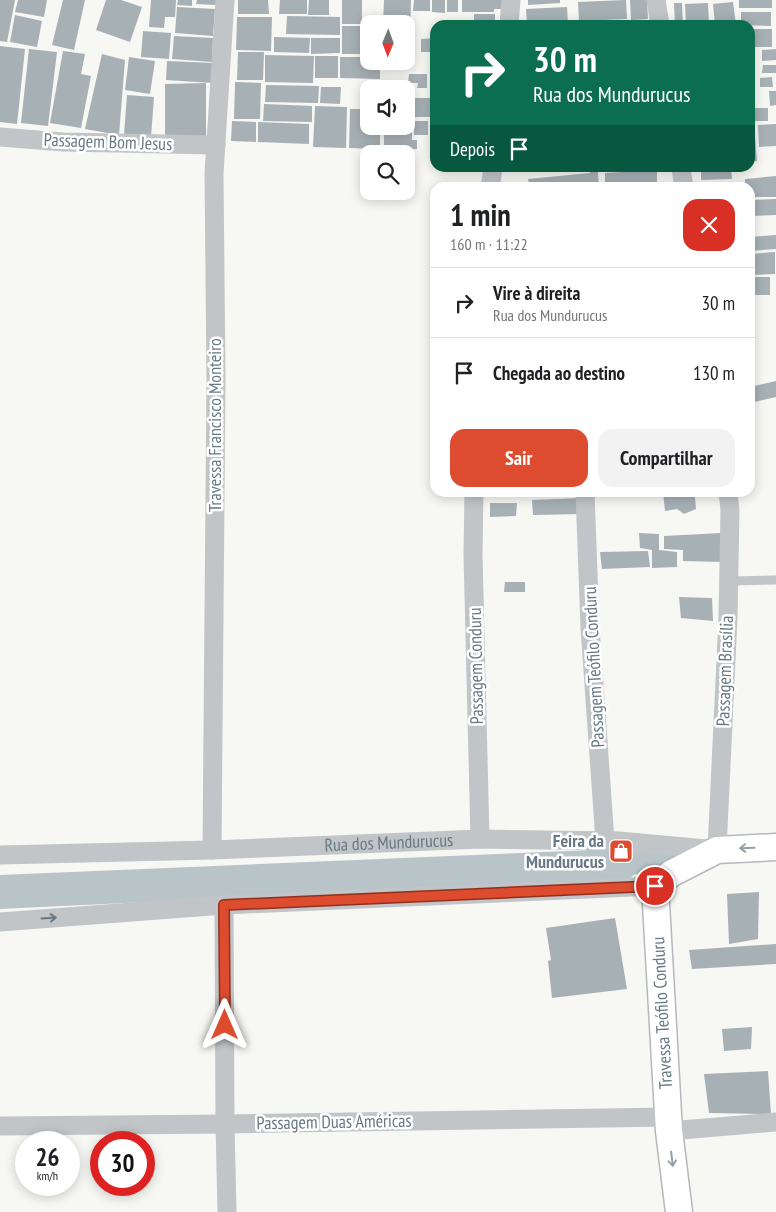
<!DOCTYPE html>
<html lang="pt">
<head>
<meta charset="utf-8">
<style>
	body { margin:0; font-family:"PT Sans Narrow",sans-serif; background:#f2f2f2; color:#202124; height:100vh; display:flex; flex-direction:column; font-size:19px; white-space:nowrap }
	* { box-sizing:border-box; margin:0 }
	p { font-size:16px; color:#757577 }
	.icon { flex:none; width:28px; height:28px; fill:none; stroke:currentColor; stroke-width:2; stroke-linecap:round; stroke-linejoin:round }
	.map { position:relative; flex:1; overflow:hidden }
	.sheet { position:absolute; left:430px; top:182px; width:325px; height:315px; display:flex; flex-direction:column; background:#fff; border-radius:15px; box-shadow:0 2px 12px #0003 }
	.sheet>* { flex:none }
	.banner { position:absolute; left:430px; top:20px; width:325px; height:152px; border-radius:15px; box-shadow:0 2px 12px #0003; background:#0b6e4f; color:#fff; overflow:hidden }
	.needle { width:32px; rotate:181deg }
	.tools { position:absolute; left:360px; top:15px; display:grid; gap:10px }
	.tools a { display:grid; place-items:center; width:55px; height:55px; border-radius:10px; background:#fff; box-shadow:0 2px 12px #0003; font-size:25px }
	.speed { position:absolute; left:15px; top:1131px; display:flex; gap:10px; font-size:25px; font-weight:700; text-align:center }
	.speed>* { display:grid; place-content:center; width:65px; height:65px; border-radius:50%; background:#fff; box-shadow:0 2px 12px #0003; line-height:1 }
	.speed small { font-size:12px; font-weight:400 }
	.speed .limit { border:8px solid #d22; background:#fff; color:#111 }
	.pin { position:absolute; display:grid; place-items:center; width:42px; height:42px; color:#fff; margin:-21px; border:2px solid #fff; border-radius:50%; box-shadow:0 1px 5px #0007 }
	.me { position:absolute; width:55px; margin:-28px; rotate:0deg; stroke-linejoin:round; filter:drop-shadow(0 0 4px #0008) }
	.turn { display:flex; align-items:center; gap:18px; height:105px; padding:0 20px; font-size:22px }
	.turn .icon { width:65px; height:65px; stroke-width:2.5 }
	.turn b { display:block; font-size:35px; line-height:42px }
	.then { display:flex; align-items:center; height:48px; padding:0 20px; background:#0003; gap:10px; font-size:19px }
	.round { display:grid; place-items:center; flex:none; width:52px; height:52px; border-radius:15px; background:#f2f2f2 }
	.overview { display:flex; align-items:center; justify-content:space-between; height:85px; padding:0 20px }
	h1 { font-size:30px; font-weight:700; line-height:38px }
	.button { display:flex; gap:10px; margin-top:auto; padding:10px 20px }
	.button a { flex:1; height:58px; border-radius:15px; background:#dd4c2e; color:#fff; font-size:20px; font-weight:700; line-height:58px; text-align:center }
	.button a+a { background:#f2f2f2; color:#202124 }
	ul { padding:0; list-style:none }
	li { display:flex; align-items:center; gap:15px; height:70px; padding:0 20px; border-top:1px solid #e0e0e0 }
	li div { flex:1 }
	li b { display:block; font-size:19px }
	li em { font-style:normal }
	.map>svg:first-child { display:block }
</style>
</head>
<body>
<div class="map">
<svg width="776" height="1212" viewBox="0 0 776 1212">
	<rect width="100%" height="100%" fill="#f7f7f4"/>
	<polygon fill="#b8c4c8" points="639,848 641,865 630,879 0,909 0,875"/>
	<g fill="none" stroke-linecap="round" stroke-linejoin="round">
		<polyline stroke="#b8c4c8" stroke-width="24" points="608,864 630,863 708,851"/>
	</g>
	<g fill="#a7b0b5">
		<polygon points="0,0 15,0 7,42 0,41"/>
		<polygon points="18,0 47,0 44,17 15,12"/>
		<polygon points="63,0 85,0 74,50 52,45"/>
		<polygon points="106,0 121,0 142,7 130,42 96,30"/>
		<polygon points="151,0 176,0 175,17 165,17 164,28 149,27"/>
		<polygon points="178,0 192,0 192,6 177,5"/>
		<polygon points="197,0 217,0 216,5 196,4"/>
		<polygon points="238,0 268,0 269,14 238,14"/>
		<polygon points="280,0 307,0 307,14 279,14"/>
		<polygon points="309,0 329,0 329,15 308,15"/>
		<rect x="342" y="0" width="20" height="24"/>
		<polygon points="384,0 411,0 410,36 406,36 406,24 383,24"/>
		<polygon points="414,0 430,0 430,11 413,11"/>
		<polygon points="432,0 445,0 445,13 432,12"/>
		<rect x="447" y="0" width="11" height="12"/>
		<polygon points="462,0 507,0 507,9 494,9 494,12 462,12"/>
		<polygon points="528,0 560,0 560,3 528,5"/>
		<polygon points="626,0 627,19 579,21 578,2"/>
		<polygon points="630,0 647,0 648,19 631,20"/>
		<rect x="739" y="0" width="33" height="8"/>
		<polygon points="733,2 736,25 715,25 713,4"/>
		<polygon points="674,3 682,3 683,25 675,25"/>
		<polygon points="708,3 709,25 686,25 685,4"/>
		<polygon points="177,7 215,9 213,36 175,33"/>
		<polygon points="567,7 568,24 527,25 526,9"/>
		<polygon points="741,12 771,12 771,26 741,25"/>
		<rect x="474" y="14" width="21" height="11"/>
		<polygon points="15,15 42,21 37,47 10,42"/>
		<polygon points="287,16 340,17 340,35 286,34"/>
		<polygon points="237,17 272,17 271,51 236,50"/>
		<polygon points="342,26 364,26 363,54 342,54"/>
		<rect x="754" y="29" width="18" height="18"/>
		<polygon points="143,31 171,33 169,59 141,57"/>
		<polygon points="174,36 213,38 212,62 172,59"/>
		<polygon points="274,37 310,38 309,53 274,52"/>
		<polygon points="311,38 340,38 340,53 311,54"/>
		<polygon points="435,38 435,52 421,52 421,39"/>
		<polygon points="0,46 25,49 17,124 0,122"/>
		<polygon points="29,49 57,52 48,126 21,123"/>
		<polygon points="776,49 776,60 762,61 762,50"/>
		<polygon points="63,51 85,54 81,74 91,76 81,128 50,123"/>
		<polygon points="238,52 264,52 263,80 237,80"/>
		<polygon points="102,54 125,60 119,135 85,129"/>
		<polygon points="265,55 314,56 313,83 265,82"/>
		<rect x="315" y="56" width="23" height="22"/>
		<polygon points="129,57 155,61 150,94 125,90"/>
		<polygon points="340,57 369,57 369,61 380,61 380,79 340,78"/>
		<polygon points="167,61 214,63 213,83 166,80"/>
		<polygon points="763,65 776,65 776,73 762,73"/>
		<polygon points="409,74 427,74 427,88 417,88 418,83 408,83"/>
		<polygon points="772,77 773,87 760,87 760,78"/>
		<polygon points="235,82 261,83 260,119 234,119"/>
		<polygon points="206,83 206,137 165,136 165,84"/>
		<polygon points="266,85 319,86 318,103 265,102"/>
		<polygon points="321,87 341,87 340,104 320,103"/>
		<polygon points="398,87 412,87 412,105 406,105 406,89 398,89"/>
		<polygon points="769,91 776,91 776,105 770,106"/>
		<polygon points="127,95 154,97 151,137 124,135"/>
		<polygon points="415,98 431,98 432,117 415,117"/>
		<polygon points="264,104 312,106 312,122 263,121"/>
		<polygon points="315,106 347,107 346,148 313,147"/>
		<rect x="750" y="108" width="18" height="13"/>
		<polygon points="350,109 369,109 369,126 380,126 380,149 349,148"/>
		<polygon points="232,121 256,122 256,142 231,141"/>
		<polygon points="406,121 412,121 412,140 417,140 417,149 384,150 384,126 406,126"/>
		<rect x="414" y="121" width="14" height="14"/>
		<polygon points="258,122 309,124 309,144 258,142"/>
		<polygon points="776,124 776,146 759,147 758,125"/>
		<polygon points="755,136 757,161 750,162 750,137"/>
		<polygon points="589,168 629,168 629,169 598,172 599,188 530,188 528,179 590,173"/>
		<polygon points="701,168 731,168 732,179 701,180"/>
		<polygon points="657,170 657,188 605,188 605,173"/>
		<polygon points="776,176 776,197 750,197 750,188 745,188 745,179"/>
		<polygon points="742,182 742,188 702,188 701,183"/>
		<polygon points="776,199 776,215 750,216 750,200"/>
		<polygon points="776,235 776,249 750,251 750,237"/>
		<polygon points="775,252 775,274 750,275 750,254"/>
		<rect x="750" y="277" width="20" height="18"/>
		<polygon points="776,381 776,397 750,403 750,387"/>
		<polygon points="663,492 711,492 711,493 695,497 696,509 684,514 677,509 665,511"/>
		<polygon points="583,498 583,514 533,515 532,500"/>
		<polygon points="490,503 517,503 516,516 490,517"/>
		<polygon points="639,533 659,534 659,550 677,552 677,567 652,568 652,550 640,548"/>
		<polygon points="721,533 724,562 683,561 683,550 664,549 664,536"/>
		<polygon points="648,551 650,567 602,569 600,552"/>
		<polygon points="505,582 525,582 525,592 504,592"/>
		<polygon points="679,597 712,598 713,621 681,618"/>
		<polygon points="759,892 758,939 729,944 727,894"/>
		<polygon points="615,918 627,989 552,998 548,961 551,960 546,928"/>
		<polygon points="776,944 776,964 692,969 689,950"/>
		<polygon points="752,1027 751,1049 724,1051 722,1029"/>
		<polygon points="768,1071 771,1114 709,1113 704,1074"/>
	</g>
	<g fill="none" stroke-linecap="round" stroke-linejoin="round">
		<g stroke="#b3b9bd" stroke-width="29">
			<polyline id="secondary" points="679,1212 669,1131 655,886 672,873 717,850 776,847"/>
		</g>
		<polyline stroke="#c1c5c8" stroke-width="9" points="729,581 776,580"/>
		<g stroke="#c1c5c8" stroke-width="19">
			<polyline points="656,0 660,25"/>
			<polyline points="509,25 511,0"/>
			<polyline points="0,137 63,142 216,145"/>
			<polyline points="681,168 684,188"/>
			<polyline points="490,188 493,168"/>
			<polyline points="474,492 473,554 480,839"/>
			<polyline points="585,492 590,628 605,841"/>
			<polyline points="212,850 216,379 214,173 225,0"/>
			<path id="s1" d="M0 855 212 850 480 839 619 841 717 850 728 618 730 510 728 492"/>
			<polyline points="224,905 225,1124 227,1212"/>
			<polyline points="0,922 224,905 655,886"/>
			<polyline points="0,1126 225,1124 668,1117"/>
			<polyline points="669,1131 776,1122"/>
		</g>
		<use href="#secondary" stroke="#fff" stroke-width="26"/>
	</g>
	<defs><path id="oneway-shaft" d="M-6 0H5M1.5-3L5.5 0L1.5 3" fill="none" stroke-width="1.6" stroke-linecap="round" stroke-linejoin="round" transform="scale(1.25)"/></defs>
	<g stroke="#95a1a9">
		<use href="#oneway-shaft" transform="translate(747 848) rotate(178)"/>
		<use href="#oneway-shaft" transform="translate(672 1159) rotate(83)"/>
	</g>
	<use stroke="#677984" href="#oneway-shaft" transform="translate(49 918) rotate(-4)"/>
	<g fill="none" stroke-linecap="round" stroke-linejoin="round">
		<g stroke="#90311e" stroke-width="12">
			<polyline id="route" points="225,1025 224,905 655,886"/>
		</g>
		<use href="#route" stroke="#dd4c2e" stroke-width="9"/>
	</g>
	<defs>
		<g id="shop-square" transform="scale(1.25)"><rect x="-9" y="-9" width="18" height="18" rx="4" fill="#dd4c2e" stroke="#fff"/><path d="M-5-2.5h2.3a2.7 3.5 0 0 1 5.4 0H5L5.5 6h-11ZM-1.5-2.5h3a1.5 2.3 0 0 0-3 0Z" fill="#fff"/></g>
	</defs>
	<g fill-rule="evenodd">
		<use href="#shop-square" x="621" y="851"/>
	</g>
	<g text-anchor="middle" stroke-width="5" stroke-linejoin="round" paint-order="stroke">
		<g font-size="18" fill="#677984" stroke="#fff">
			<text transform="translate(108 142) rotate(2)" y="6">Passagem Bom Jesus</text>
			<text transform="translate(215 425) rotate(-90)" y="6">Travessa Francisco Monteiro</text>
			<text transform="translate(476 666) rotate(-91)" y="6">Passagem Conduru</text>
			<text transform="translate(594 667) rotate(-93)" y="6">Passagem Teófilo Conduru</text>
			<text transform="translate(725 671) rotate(-88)" y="6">Passagem Brasília</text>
			<text dy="6" stroke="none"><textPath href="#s1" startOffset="389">Rua dos Mundurucus</textPath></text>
			<text transform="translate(662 1013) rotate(-93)" y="6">Travessa Teófilo Conduru</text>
			<text transform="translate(334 1122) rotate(-1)" y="6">Passagem Duas Américas</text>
		</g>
		<g font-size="18" font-weight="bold" fill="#677984" stroke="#fff" text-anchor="end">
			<text x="604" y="847">Feira da<tspan x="604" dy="21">Mundurucus</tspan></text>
		</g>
	</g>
</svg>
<div class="tools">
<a><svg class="needle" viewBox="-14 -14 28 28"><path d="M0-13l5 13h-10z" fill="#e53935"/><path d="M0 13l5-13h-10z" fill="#757577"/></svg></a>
<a><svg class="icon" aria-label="sound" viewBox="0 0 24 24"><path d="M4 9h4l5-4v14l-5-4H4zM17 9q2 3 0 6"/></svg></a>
<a><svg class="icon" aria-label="search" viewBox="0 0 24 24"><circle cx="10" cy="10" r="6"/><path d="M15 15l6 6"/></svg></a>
</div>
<div class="speed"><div>26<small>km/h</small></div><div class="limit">30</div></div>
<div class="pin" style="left:655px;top:886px;background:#d93025"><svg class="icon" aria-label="arrive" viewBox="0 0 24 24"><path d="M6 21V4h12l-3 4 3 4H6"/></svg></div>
<svg class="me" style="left:225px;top:1025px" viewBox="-20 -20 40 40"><path d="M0-17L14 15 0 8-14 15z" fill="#dd4c2e" stroke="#fff" stroke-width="4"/></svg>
<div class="banner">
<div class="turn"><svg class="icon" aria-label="right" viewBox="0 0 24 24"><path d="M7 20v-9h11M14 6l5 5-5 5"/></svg><div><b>30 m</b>Rua dos Mundurucus</div></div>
<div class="then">Depois<svg class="icon" aria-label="arrive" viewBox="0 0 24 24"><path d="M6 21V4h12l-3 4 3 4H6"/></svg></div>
</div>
<section class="sheet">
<div class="overview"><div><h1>1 min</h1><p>160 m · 11:22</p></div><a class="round" style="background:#d93025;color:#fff"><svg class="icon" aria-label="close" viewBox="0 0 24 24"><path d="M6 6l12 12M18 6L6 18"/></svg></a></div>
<ul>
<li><svg class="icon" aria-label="right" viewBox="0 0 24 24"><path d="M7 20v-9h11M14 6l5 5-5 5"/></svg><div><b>Vire à direita</b><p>Rua dos Mundurucus</p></div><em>30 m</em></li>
<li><svg class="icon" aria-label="arrive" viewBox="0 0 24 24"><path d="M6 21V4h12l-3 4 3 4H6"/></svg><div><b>Chegada ao destino</b></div><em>130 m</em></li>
</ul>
<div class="button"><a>Sair</a><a>Compartilhar</a></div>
</section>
</div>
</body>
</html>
